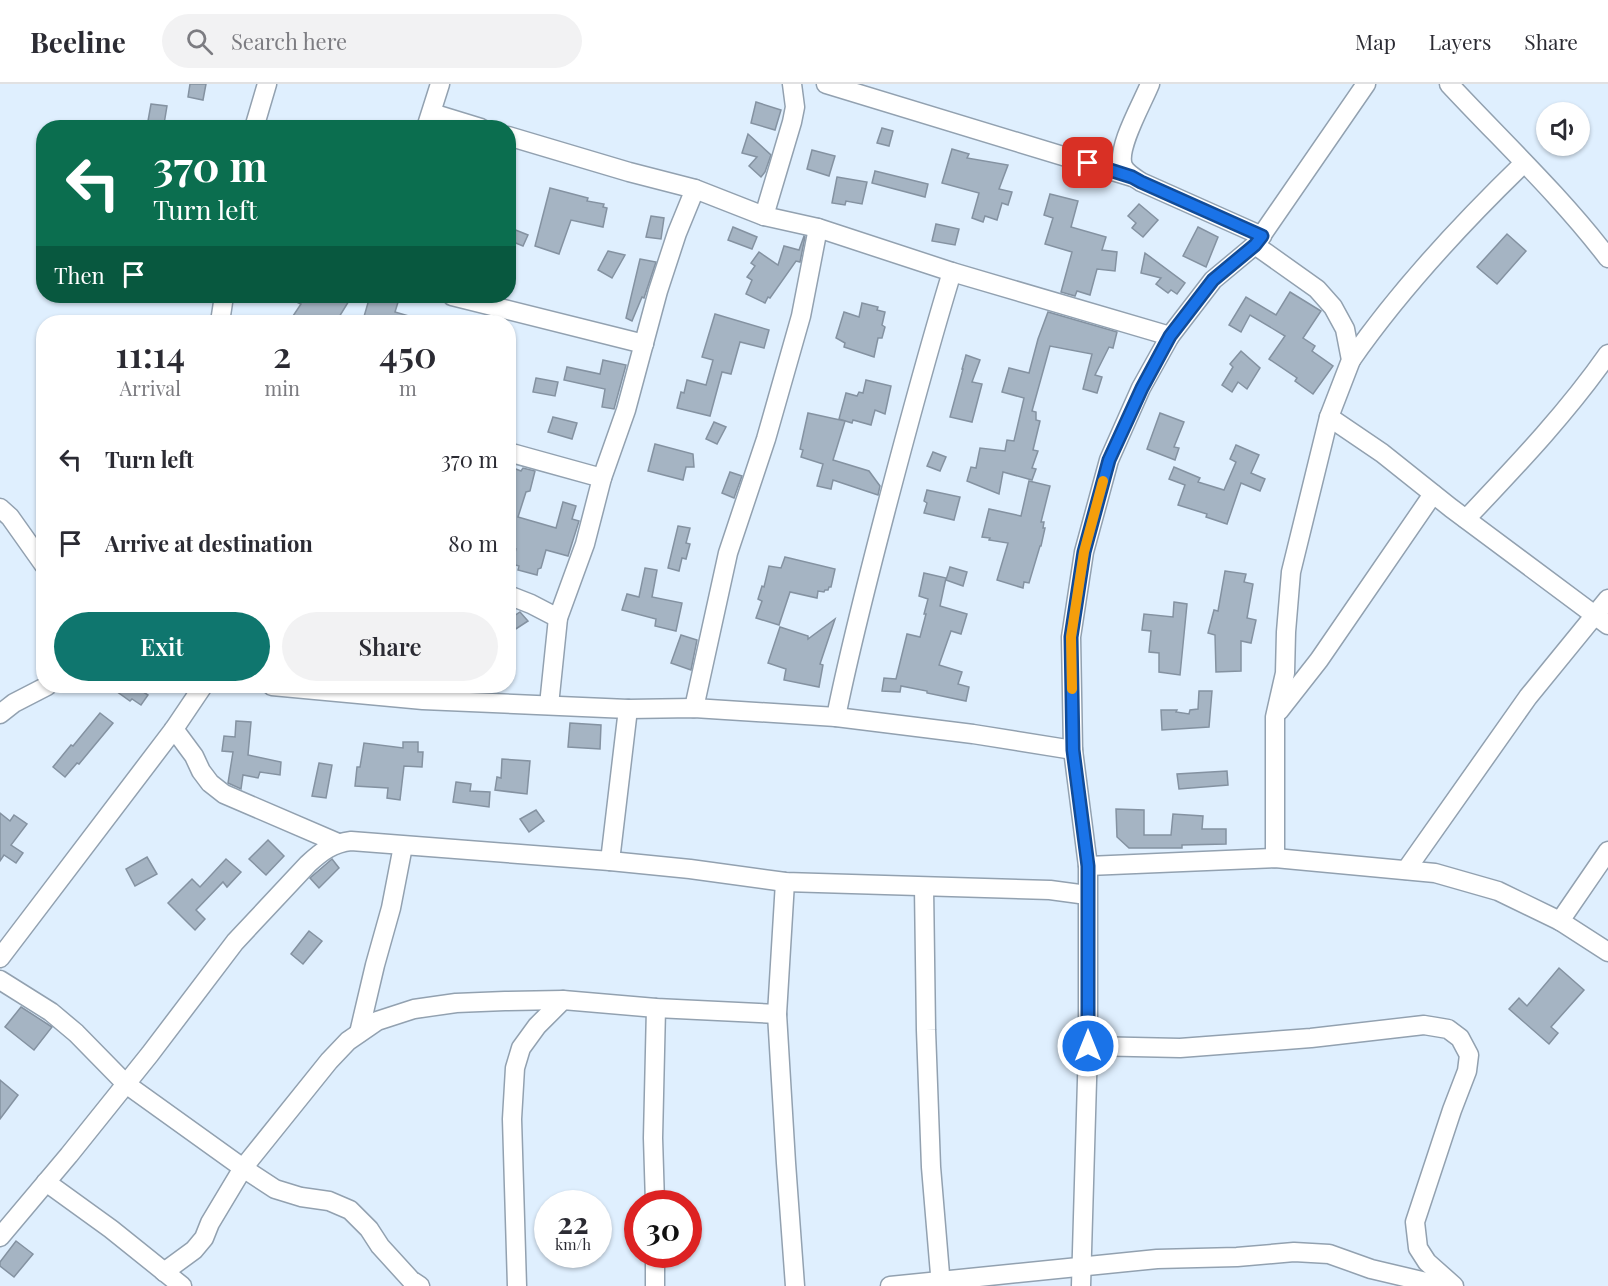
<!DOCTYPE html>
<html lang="en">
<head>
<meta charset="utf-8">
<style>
	body { margin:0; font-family:"Playfair Display",serif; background:#f2f2f3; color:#2b2b33; height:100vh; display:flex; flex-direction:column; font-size:22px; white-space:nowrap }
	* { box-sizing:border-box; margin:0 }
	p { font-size:20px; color:#7c7c81 }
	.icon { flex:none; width:33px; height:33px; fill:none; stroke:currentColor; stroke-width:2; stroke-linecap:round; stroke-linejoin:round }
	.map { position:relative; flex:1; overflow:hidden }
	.panel { position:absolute; left:36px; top:231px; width:480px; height:378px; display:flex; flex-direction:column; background:#fff; border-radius:24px; box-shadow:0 2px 4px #0004 }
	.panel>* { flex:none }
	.hud { position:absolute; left:36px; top:36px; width:480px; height:183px; border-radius:24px; box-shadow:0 2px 4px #0004; background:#0b6e4f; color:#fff; overflow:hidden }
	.controls { position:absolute; left:1536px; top:18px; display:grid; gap:12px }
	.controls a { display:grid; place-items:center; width:54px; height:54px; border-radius:50%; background:#fff; box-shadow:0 2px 4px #0004; font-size:30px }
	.speed { position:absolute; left:534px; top:1106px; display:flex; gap:12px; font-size:30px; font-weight:700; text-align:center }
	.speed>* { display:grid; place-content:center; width:78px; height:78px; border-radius:50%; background:#fff; box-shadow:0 2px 4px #0004; line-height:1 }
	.speed small { font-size:15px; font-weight:400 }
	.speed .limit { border:9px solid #d22; background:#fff; color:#111 }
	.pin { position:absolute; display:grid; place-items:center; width:51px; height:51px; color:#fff; margin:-26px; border-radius:12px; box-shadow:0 3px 9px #0006 }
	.me { position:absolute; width:66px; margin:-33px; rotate:0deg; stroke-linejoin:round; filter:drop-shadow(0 0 4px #0008) }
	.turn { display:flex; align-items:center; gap:21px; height:126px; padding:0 18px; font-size:27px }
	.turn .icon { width:78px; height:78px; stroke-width:2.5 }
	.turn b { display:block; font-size:42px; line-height:51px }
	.then { display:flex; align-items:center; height:57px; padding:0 18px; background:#0003; gap:12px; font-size:22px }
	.eta { display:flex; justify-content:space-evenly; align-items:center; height:102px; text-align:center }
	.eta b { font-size:36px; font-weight:600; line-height:42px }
	.action { display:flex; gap:12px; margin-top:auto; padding:12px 18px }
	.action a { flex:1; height:69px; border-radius:36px; background:#0f766e; color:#fff; font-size:24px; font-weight:600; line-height:69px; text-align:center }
	.action a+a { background:#f2f2f3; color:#2b2b33 }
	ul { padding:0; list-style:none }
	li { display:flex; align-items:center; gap:18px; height:84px; padding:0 18px }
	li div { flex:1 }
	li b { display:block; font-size:22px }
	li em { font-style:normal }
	header { display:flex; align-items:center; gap:36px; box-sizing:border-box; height:84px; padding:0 30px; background:#fff; border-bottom:2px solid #e1e1e2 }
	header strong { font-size:28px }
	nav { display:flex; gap:33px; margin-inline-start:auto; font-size:21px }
	.search { width:420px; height:54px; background:#f2f2f3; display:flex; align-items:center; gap:15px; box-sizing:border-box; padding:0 21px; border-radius:33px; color:#7c7c81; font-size:22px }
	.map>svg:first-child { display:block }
</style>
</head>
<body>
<header>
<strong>Beeline</strong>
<div class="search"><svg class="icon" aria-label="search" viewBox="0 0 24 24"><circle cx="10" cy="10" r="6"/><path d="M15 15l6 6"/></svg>Search here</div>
<nav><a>Map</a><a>Layers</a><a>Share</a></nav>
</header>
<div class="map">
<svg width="1608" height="1202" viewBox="0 0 1608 1202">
	<rect width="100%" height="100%" fill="#dfeffe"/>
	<g fill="#a5b4c3" stroke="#8492a1" stroke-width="1.5">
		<polygon points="190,0 206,0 203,16 188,13"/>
		<polygon points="756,18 781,26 775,46 751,39"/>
		<polygon points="151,20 167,22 164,40 148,37"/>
		<polygon points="882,44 893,47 889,62 877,59"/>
		<polygon points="748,50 771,71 765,88 761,93 749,82 757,73 742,69"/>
		<polygon points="952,65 969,70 967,74 1008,81 999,105 1012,108 1008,121 1002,119 997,136 985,132 983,138 972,134 979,109 942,99"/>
		<polygon points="812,66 835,72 829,92 807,85"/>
		<polygon points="875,87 928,100 925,113 872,99"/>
		<polygon points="837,93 867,98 862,120 846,117 845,121 832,119"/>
		<polygon points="550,104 588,114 587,117 604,120 603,123 607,124 603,143 571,136 559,170 535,162"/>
		<polygon points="1050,110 1078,117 1071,143 1106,153 1102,166 1117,168 1115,187 1097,185 1090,211 1077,207 1075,212 1061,208 1072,168 1045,160 1053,134 1044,131"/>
		<polygon points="1139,120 1158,136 1143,153 1132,144 1136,139 1128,132"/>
		<polygon points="651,132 664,134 661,155 646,153"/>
		<polygon points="936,140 959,145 955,161 932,157"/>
		<polygon points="508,143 528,151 523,162 508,156"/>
		<polygon points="733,143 757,153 752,165 728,156"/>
		<polygon points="1198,143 1218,153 1206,183 1183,172"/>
		<polygon points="1507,150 1526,167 1497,200 1477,183"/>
		<polygon points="804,152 805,153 800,178 796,177 770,214 768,213 765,219 746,210 752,196 747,193 755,182 751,179 759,168 778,181 784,162 799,166"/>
		<polygon points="608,167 625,171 612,194 598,186"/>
		<polygon points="1145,169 1185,199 1177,210 1171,206 1168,209 1156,200 1161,194 1141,189"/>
		<polygon points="640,175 656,178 644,214 642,213 632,237 626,234"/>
		<polygon points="1290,208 1321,227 1303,254 1315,262 1312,267 1333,282 1313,310 1295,297 1297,294 1269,275 1285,252 1250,231 1241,248 1229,241 1246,213 1276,231"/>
		<polygon points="283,212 352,212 336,238 289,238 301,220"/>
		<polygon points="370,212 386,212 399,215 395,228 419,235 418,238 373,238 363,236"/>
		<polygon points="862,219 878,223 877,226 885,228 882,241 885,243 882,254 878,254 874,273 844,263 845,259 836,254 844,228 859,233"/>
		<polygon points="1048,228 1117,248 1113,264 1109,263 1095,291 1102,293 1097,309 1083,305 1092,270 1050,262 1032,327 1036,328 1036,336 1040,337 1033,366 1038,367 1032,384 1036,385 1032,396 1003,388 999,410 967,397 971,383 976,384 980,364 1005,367 1007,356 1014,357 1024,314 1002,308 1009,284 1029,289 1038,255"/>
		<polygon points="715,230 769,246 764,264 740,258 731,290 722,288 710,332 677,324 681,308 684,309 687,296 706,301 713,276 702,273"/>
		<polygon points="1241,267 1260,284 1247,305 1238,298 1232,308 1222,301 1233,283 1230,280"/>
		<polygon points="966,271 980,276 972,298 982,300 972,338 950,333 963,285 962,285"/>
		<polygon points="603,276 626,281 614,325 602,323 605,305 564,296 567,283 600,290"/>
		<polygon points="536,294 558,298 555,312 533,308"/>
		<polygon points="866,296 891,302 885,330 875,326 871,341 853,336 852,339 839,335 846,309 857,312 859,308 863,309"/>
		<polygon points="808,329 845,337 833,376 869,387 880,402 878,411 833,396 831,405 817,402 823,380 801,373 803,366 800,365"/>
		<polygon points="1160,329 1184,338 1174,363 1179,364 1175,376 1147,365"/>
		<polygon points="553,333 577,339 572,355 548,348"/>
		<polygon points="714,338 726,343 717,360 706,355"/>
		<polygon points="655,360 693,370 694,383 686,383 683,396 648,387"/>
		<polygon points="1236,361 1259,371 1251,389 1265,395 1260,407 1241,399 1227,440 1206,433 1207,430 1178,421 1185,401 1169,395 1174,383 1200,394 1198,398 1224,406 1236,378 1230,375"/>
		<polygon points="933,368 946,373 940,387 927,382"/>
		<polygon points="508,382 521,387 523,384 535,387 530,407 526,408 518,433 556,444 563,418 576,422 572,435 579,437 568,472 546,466 541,484 538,485 537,491 518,486 519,482 512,480 516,465 508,464"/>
		<polygon points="730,388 742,392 734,414 722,409"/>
		<polygon points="1029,397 1050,402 1041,438 1044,438 1043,444 1045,444 1041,462 1040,462 1029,499 1024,498 1023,504 997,496 1008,459 989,456 990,454 982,453 989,425 1021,432"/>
		<polygon points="927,406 960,413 954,436 924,429 927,419 924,417"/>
		<polygon points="678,442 690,444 686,459 690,460 686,475 682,474 679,487 668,484"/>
		<polygon points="785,473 835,485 831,503 829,503 828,506 825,506 824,508 818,507 817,514 790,508 779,541 756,534 762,517 758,515 762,502 764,503 769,482 781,484"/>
		<polygon points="950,483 967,488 963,502 946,496"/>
		<polygon points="645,484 657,486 652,513 682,519 676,547 655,542 656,535 622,526 627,510 639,513"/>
		<polygon points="1225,487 1246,490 1244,498 1253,500 1247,534 1256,536 1251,559 1241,557 1241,587 1216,588 1215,551 1208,549 1214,526 1218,527"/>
		<polygon points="924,489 946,494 940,522 967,530 961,550 951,547 939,581 962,588 958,600 969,603 966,617 927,609 927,607 901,602 900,608 882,607 884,594 896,595 907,550 920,553 926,530 924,530 928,515 919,512"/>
		<polygon points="1174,518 1187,520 1180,591 1159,588 1159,569 1149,568 1151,547 1142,546 1144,530 1173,533"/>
		<polygon points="520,528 528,537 508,550 508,536"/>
		<polygon points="835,535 820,580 823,581 819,603 784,596 786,585 768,579 780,543 808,552 808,555"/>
		<polygon points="681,551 697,556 691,586 671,579"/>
		<polygon points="109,602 134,602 148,611 141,621 132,615 130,617"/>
		<polygon points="1199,607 1212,607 1209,643 1162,646 1161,626 1177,626 1176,628 1189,630 1190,626 1198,625"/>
		<polygon points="100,629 113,639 79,680 77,679 65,693 53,683 71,661 73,662"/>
		<polygon points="236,637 251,638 248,671 281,678 280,691 260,688 258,694 243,691 241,705 228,699 233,668 222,667 224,652 235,653"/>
		<polygon points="570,639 601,641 600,665 568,663"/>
		<polygon points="403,658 418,658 418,668 423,668 422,683 404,682 400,716 387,714 388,704 355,702 357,683 360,683 364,659 403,664"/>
		<polygon points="502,675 530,677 527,710 495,706 497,693 501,694"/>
		<polygon points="319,679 332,681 326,714 312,712"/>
		<polygon points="1227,687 1228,701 1179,705 1177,690"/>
		<polygon points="456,698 471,700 470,707 490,708 489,723 453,718"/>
		<polygon points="1116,725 1144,726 1144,751 1171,751 1173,730 1203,732 1202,745 1226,745 1226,760 1182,761 1182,764 1129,764 1117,753"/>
		<polygon points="536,726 544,737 529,748 520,735"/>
		<polygon points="0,729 10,737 14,731 27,740 11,761 23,769 16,779 4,771 0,777"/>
		<polygon points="268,756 284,772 266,791 249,775"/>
		<polygon points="147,773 157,790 135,802 126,785"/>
		<polygon points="226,775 241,788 227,803 223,798 196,826 205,835 195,846 168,819 192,795 200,803"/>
		<polygon points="332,775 339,784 319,804 310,794"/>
		<polygon points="309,847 322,857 303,880 291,870"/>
		<polygon points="1559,884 1584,906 1551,943 1558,949 1549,960 1509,925 1519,914 1527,922"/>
		<polygon points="21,923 52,943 34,966 5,943"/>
		<polygon points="0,996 18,1011 0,1035"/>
		<polygon points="16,1157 33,1170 14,1193 0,1182 0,1178"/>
	</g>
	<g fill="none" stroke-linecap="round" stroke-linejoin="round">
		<g stroke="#92a1b0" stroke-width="21">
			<g id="street">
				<polyline points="826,0 1132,93"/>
				<path d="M1150 0C1143 18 1116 64 1123 82 1126 89 1135 94 1141 98L1262 152"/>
				<path d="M1449 0C1502 57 1560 111 1608 174"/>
				<polyline points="432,29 481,44"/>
				<polyline points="254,44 267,0"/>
				<polyline points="426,44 440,0"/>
				<polyline points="508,52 629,88 695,105 764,132 818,144 952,188 1170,252"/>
				<polyline points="764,132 792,38 795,23 792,0"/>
				<polyline points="1255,161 1317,205 1333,223 1345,245 1351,276 1329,333 1291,488 1286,548 1285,589 1275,633 1275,774"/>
				<polyline points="452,212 644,260"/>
				<polyline points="220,238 224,212"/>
				<path d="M1351 276C1401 204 1461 140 1524 79"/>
				<polyline points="1329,333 1382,369 1451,424 1608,541"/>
				<polyline points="508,368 602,394"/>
				<polyline points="0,424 10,433 44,481"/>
				<path d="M1466 435C1516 382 1566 330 1608 270"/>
				<polyline points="508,511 531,520 558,534"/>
				<polyline points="272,602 423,616 628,625 694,624 836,633 973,650 1073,666"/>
				<polyline points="549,621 558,534 585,460 602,394 626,326 658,207 677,149 695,105"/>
				<polyline points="694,624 728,469 766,355 801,232 818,144"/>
				<polyline points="1279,627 1319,576 1433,410"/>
				<polyline points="0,630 14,619 47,602"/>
				<path d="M836 633C850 563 868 494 886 425 907 345 928 266 952 188"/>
				<polyline points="174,645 194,672 201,687 210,699 224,710 338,759"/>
				<polyline points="610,777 628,625"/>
				<polyline points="1088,782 1275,774 1435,789 1498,807 1560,837 1608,868"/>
				<polyline points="1406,786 1528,613 1608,515"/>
				<polyline points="785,798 777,930 786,1079 795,1202"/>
				<polyline points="924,803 926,946 931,1083 941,1202"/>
				<polyline points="1560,837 1608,767"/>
				<polyline points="0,874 174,645 203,602"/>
				<polyline points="0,896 51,928 76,949 126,1000 243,1084 275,1105 301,1113 329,1117 350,1126 369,1145 380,1162 411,1196 420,1202"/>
				<polyline points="359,949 375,881 391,824 403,762"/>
				<polyline points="1088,962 1180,964 1311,954 1424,941 1448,945 1460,954 1469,971 1467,987 1452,1026 1415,1138 1418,1164 1427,1178 1454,1202"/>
				<polyline points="46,1098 111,1145 182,1202"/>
				<polyline points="655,1119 653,1054 656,924"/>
				<path d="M0 1153 69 1071 150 970 235 858 308 780C322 767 333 759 351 757L610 777 690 785 785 798 1050 806 1087 811"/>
				<polyline points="164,1188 194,1166 204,1154 210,1139 243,1084 329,977 348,957 377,937 414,925 456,919 505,917 563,916 656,924 777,930"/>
				<polyline points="517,1202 512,1035 515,984 521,964 537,942 563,916"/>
				<polyline points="655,1202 655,1170"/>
				<polyline points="890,1202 1157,1175 1237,1173 1294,1168 1329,1170 1371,1185 1443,1202"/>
				<polyline points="1081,1202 1088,962 1088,782 1073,666 1071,553 1084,468 1109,376 1141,304 1170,252 1213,196 1255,161 1366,0"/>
			</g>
		</g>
		<use href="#street" stroke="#fff" stroke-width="18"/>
	</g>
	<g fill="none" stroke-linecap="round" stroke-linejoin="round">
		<g stroke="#114b97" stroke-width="15">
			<polyline id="route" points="1088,962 1088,782 1073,666 1071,553 1084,468 1109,376 1142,304 1170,252 1213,196 1255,161 1262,152 1141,98 1132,93 1088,79"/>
		</g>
		<use href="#route" stroke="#1a73e8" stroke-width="10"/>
		<polyline stroke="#f59e0b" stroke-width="10" points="1072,605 1071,553 1084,468 1103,397"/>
	</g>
</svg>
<div class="controls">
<a><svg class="icon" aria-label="sound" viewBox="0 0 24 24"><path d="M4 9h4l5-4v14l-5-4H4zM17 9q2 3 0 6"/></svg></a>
</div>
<div class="speed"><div>22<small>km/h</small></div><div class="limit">30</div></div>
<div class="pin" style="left:1088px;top:79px;background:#d93025"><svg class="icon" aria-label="arrive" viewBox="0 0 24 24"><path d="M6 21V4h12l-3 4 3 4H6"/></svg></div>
<svg class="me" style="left:1088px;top:962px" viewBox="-20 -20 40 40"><circle r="17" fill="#1a73e8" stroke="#fff" stroke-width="3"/><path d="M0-11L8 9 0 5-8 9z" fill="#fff"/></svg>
<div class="hud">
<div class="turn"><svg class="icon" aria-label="left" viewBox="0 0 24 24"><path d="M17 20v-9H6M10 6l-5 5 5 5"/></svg><div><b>370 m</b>Turn left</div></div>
<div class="then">Then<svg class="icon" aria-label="arrive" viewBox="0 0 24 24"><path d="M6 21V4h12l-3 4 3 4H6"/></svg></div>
</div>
<section class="panel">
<div class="eta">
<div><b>11:14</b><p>Arrival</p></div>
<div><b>2</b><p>min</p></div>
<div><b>450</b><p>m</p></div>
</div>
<ul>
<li><svg class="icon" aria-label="left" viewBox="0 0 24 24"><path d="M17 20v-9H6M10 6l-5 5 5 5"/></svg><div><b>Turn left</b></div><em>370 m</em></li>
<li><svg class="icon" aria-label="arrive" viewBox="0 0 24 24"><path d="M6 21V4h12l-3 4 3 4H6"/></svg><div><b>Arrive at destination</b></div><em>80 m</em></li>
</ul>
<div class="action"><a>Exit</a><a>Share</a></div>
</section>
</div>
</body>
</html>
